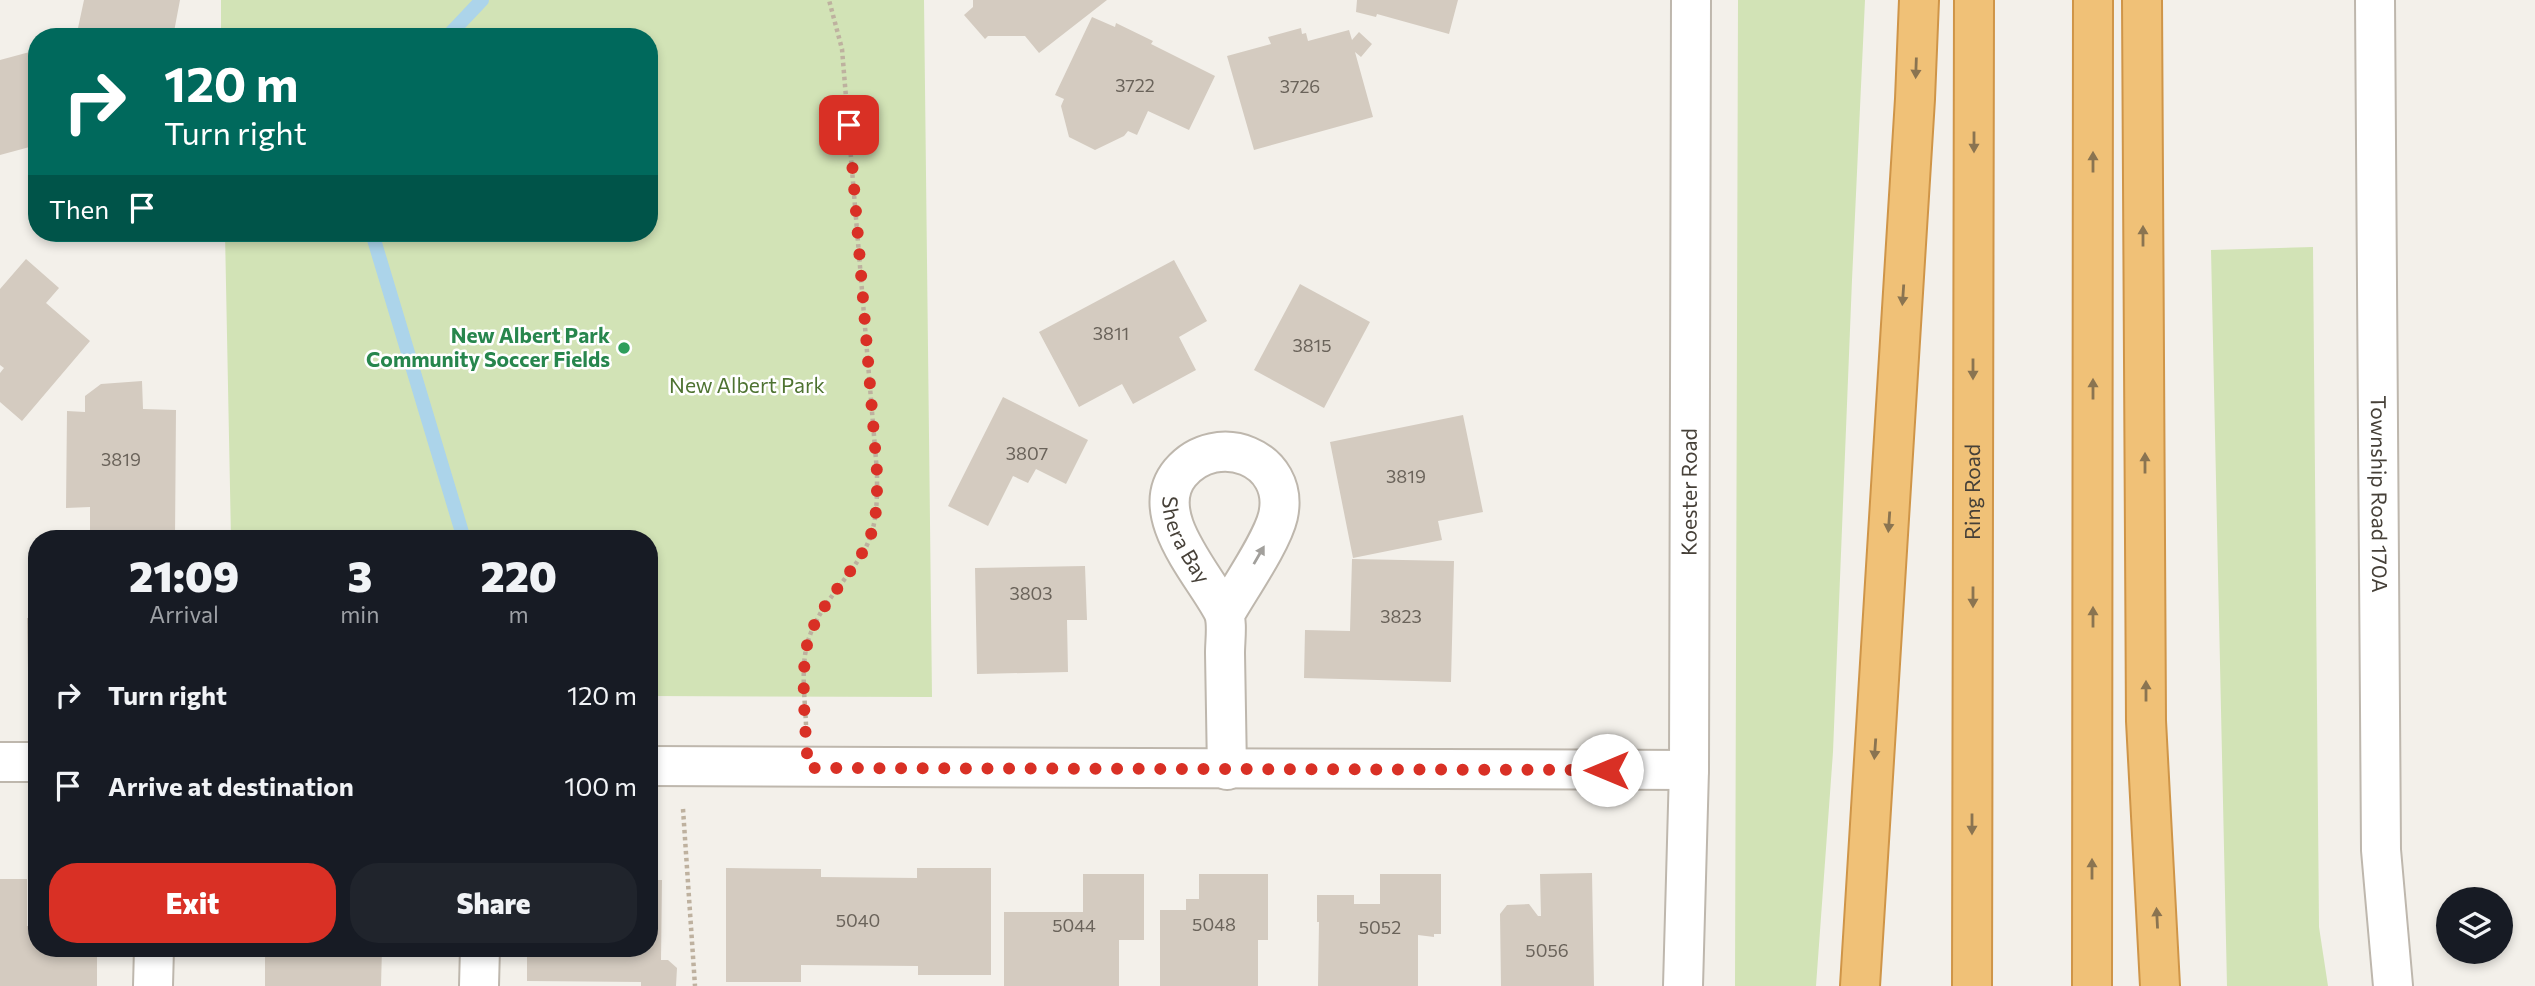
<!DOCTYPE html>
<html lang="en">
<head>
<meta charset="utf-8">
<style>
	body { margin:0; font-family:Commissioner,sans-serif; background:#20242c; color:#f1f3f6; height:100vh; display:flex; flex-direction:column; font-size:26px; white-space:nowrap }
	* { box-sizing:border-box; margin:0 }
	p { font-size:23px; color:#9ea1a6 }
	.icon { flex:none; width:38px; height:38px; fill:none; stroke:currentColor; stroke-width:2; stroke-linecap:round; stroke-linejoin:round }
	.map { position:relative; flex:1; overflow:hidden }
	.side { position:absolute; left:28px; top:530px; width:630px; height:427px; display:flex; flex-direction:column; background:#171b24; border-radius:28px; box-shadow:0 4px 10px #0003 }
	.side>* { flex:none }
	.guide { position:absolute; left:28px; top:28px; width:630px; height:214px; border-radius:28px; box-shadow:0 4px 10px #0003; background:#00695c; color:#fff; overflow:hidden }
	.buttons { position:absolute; left:2436px; top:887px; display:grid; gap:14px }
	.buttons a { display:grid; place-items:center; width:77px; height:77px; border-radius:50%; background:#171b24; box-shadow:0 4px 10px #0003; font-size:35px }
	.pin { position:absolute; display:grid; place-items:center; width:60px; height:60px; color:#fff; margin:-30px; border-radius:14px; box-shadow:0 4px 10px #0006 }
	.me { position:absolute; width:77px; margin:-38px; rotate:270deg; stroke-linejoin:round; filter:drop-shadow(0 0 5px #0008) }
	.turn { display:flex; align-items:center; gap:24px; height:147px; padding:0 21px; font-size:32px }
	.turn .icon { width:91px; height:91px; stroke-width:2.5 }
	.turn b { display:block; font-size:49px; line-height:60px }
	.then { display:flex; align-items:center; height:66px; padding:0 21px; background:#0003; gap:14px; font-size:26px }
	.eta { display:flex; justify-content:space-evenly; align-items:center; height:119px; text-align:center }
	.eta b { font-size:42px; font-weight:800; line-height:49px }
	.action { display:flex; gap:14px; margin-top:auto; padding:14px 21px }
	.action a { flex:1; height:80px; border-radius:28px; background:#d93025; color:#fff; font-size:28px; font-weight:800; line-height:80px; text-align:center }
	.action a+a { background:#20242c; color:#f1f3f6 }
	ul { padding:0; list-style:none }
	li { display:flex; align-items:center; gap:21px; height:91px; padding:0 21px }
	li div { flex:1 }
	li b { display:block; font-size:26px }
	li em { font-style:normal }
	.map>svg:first-child { display:block }
</style>
</head>
<body>
<div class="map">
<svg width="2535" height="986" viewBox="0 0 2535 986">
	<rect width="100%" height="100%" fill="#f3f0ea"/>
	<g fill="#d2e3b6">
		<polygon points="221,0 924,0 932,697 649,696 649,539 231,539 225,233 649,233 649,37 221,37"/>
		<polygon points="1738,0 1865,0 1852,280 1833,752 1816,986 1735,986"/>
		<polygon points="2313,247 2319,927 2328,986 2227,986 2211,250"/>
	</g>
	<g fill="none" stroke-linecap="round" stroke-linejoin="round">
		<g stroke="#acd4ea" stroke-width="14">
			<polyline points="447,37 482,0"/>
			<polyline points="372,233 464,539"/>
		</g>
	</g>
	<g fill="#d4cbc0">
		<polygon points="84,0 180,0 173,37 107,37 108,34 78,28"/>
		<polygon points="973,0 1107,0 1039,53 1025,36 988,36 985,39 964,15 973,7"/>
		<polygon points="1357,0 1458,0 1449,34 1377,14 1376,17 1356,12"/>
		<polygon points="1092,17 1115,27 1116,23 1153,41 1151,44 1215,76 1189,130 1148,111 1137,135 1128,131 1124,136 1095,150 1069,137 1061,106 1064,99 1055,95"/>
		<polygon points="1301,28 1302,34 1306,33 1308,41 1349,30 1352,40 1359,32 1372,44 1361,57 1355,52 1373,117 1254,150 1227,56 1271,44 1268,37"/>
		<polygon points="37,50 37,145 0,155 0,60"/>
		<polygon points="26,259 59,288 46,303 90,341 22,421 0,402 0,373 4,368 0,365 0,289"/>
		<polygon points="1174,260 1207,321 1179,337 1196,370 1133,404 1122,384 1079,407 1039,332"/>
		<polygon points="1300,284 1370,322 1324,408 1254,370"/>
		<polygon points="142,381 143,409 176,410 175,539 90,539 90,507 66,508 67,411 85,412 85,396 101,384"/>
		<polygon points="1003,397 1088,440 1066,484 1036,469 1028,483 1013,476 988,526 948,506"/>
		<polygon points="1463,415 1483,512 1438,521 1442,540 1353,558 1330,442"/>
		<polygon points="1352,559 1454,561 1451,682 1304,678 1305,630 1350,631"/>
		<polygon points="1085,566 1087,620 1067,620 1068,672 977,674 975,568"/>
		<polygon points="27,618 37,618 37,672 28,672"/>
		<polygon points="726,868 821,869 821,877 917,878 917,868 991,868 991,975 918,975 918,966 801,965 801,982 726,982"/>
		<polygon points="1592,873 1594,986 1501,986 1500,914 1507,905 1529,904 1538,916 1541,916 1540,874"/>
		<polygon points="1083,874 1144,874 1144,940 1119,940 1119,986 1004,986 1004,912 1083,912"/>
		<polygon points="1199,874 1268,874 1268,940 1258,940 1258,986 1160,986 1160,910 1186,910 1186,899 1199,899"/>
		<polygon points="1380,874 1441,874 1441,934 1434,934 1434,937 1418,935 1418,986 1318,986 1319,922 1317,922 1317,895 1354,895 1354,904 1380,904"/>
		<polygon points="0,879 27,879 27,926 35,926 37,928 37,948 97,948 97,986 0,986"/>
		<polygon points="649,880 662,880 661,960 668,960 677,968 676,986 641,986 641,982 527,981 527,948 649,948"/>
		<polygon points="265,948 382,948 381,986 265,986"/>
	</g>
	<g fill="none" stroke-linecap="round" stroke-linejoin="round">
		<g stroke="#beb7ad" stroke-width="42">
			<g id="minor">
				<path id="s1" d="M2375 0 2381 850 2393 986"/>
				<path id="s2" d="M1225 614C1239 589 1272 542 1278 516 1291 458 1217 429 1180 473 1146 514 1204 574 1223 611 1228 622 1225 640 1225 653 1226 692 1226 731 1227 770"/>
				<polyline points="153,986 154,948"/>
				<polyline points="479,986 480,948"/>
				<path id="s3" d="M1683 986 1689 770 1691 0"/>
			</g>
		</g>
		<g stroke="#beb7ad" stroke-width="42">
			<g id="tertiary">
				<polyline points="0,762 37,762"/>
				<polyline points="649,766 1689,770"/>
			</g>
		</g>
		<g stroke="#cf9548" stroke-width="42">
			<g id="motorway">
				<polyline points="2142,0 2146,721 2160,986"/>
				<polyline points="1860,986 1915,99 1919,0"/>
				<path id="s4" d="M1972 986 1974 0"/>
				<polyline points="2092,986 2093,0"/>
			</g>
		</g>
		<g stroke="#beb19f" stroke-width="4.5" stroke-dasharray="3.5 3.5" stroke-linecap="butt">
			<path d="M806 725C805 698 800 664 809 638 821 602 849 579 866 547 878 523 877 498 877 472L842 49 829 0"/>
			<polyline points="683,809 695,986"/>
		</g>
		<use href="#minor" stroke="#fff" stroke-width="38"/>
		<use href="#tertiary" stroke="#fff" stroke-width="38"/>
		<use href="#motorway" stroke="#f0c177" stroke-width="38"/>
	</g>
	<defs><path id="oneway-solid" d="M-6-.8H1V-3.2L6.5 0L1 3.2V.8H-6Z" transform="scale(1.75)"/></defs>
	<g fill="#8a7451">
		<use href="#oneway-solid" transform="translate(1916 68) rotate(92)"/>
		<use href="#oneway-solid" transform="translate(1974 142) rotate(90)"/>
		<use href="#oneway-solid" transform="translate(2093 162) rotate(-90)"/>
		<use href="#oneway-solid" transform="translate(2143 236) rotate(-90)"/>
		<use href="#oneway-solid" transform="translate(1903 295) rotate(94)"/>
		<use href="#oneway-solid" transform="translate(1973 369) rotate(90)"/>
		<use href="#oneway-solid" transform="translate(2093 389) rotate(-90)"/>
		<use href="#oneway-solid" transform="translate(2145 463) rotate(-90)"/>
		<use href="#oneway-solid" transform="translate(1889 522) rotate(94)"/>
		<use href="#oneway-solid" transform="translate(1973 597) rotate(90)"/>
		<use href="#oneway-solid" transform="translate(2093 617) rotate(-90)"/>
		<use href="#oneway-solid" transform="translate(2146 691) rotate(-90)"/>
		<use href="#oneway-solid" transform="translate(1875 749) rotate(94)"/>
		<use href="#oneway-solid" transform="translate(1972 824) rotate(90)"/>
		<use href="#oneway-solid" transform="translate(2092 869) rotate(-90)"/>
		<use href="#oneway-solid" transform="translate(2157 918) rotate(-93)"/>
	</g>
	<use fill="#a2a09c" href="#oneway-solid" transform="translate(1259 555) rotate(-60)"/>
	<g fill="none" stroke-linecap="round" stroke-linejoin="round">
		<path stroke="#d93025" stroke-width="12" stroke-dasharray="0 21.6" d="M849 125 877 472C877 498 878 523 866 546 849 579 821 602 809 638 799 667 806 735 808 768L1607 770"/>
	</g>
	<circle fill="#2e9e5b" stroke="#fff" stroke-width="2.5" cx="624" cy="348" r="7"/>
	<g text-anchor="middle" stroke-width="5" stroke-linejoin="round" paint-order="stroke">
		<g font-size="18" fill="#6a635a">
			<text x="1135" y="92">3722</text>
			<text x="1300" y="93">3726</text>
			<text x="1111" y="340">3811</text>
			<text x="1312" y="352">3815</text>
			<text x="1027" y="460">3807</text>
			<text x="121" y="466">3819</text>
			<text x="1406" y="483">3819</text>
			<text x="1031" y="600">3803</text>
			<text x="1401" y="623">3823</text>
			<text x="858" y="927">5040</text>
			<text x="1214" y="931">5048</text>
			<text x="1074" y="932">5044</text>
			<text x="1380" y="934">5052</text>
			<text x="1547" y="957">5056</text>
		</g>
		<g font-size="21" font-weight="bold" fill="#27864d" stroke="#fff" text-anchor="end">
			<text x="610" y="343">New Albert Park<tspan x="610" dy="24">Community Soccer Fields</tspan></text>
		</g>
		<g font-size="21" fill="#4e7331" stroke="#fff">
			<text x="747" y="393">New Albert Park</text>
		</g>
		<g font-size="21" fill="#464038" stroke="#fff">
			<text dy="7" stroke="none"><textPath href="#s3" startOffset="494">Koester Road</textPath></text>
			<text dy="7" stroke="none"><textPath href="#s4" startOffset="494">Ring Road</textPath></text>
			<text dy="7" stroke="none"><textPath href="#s1" startOffset="494">Township Road 170A</textPath></text>
			<text dy="7" stroke="none"><textPath href="#s2" startOffset="332">Shera Bay</textPath></text>
		</g>
	</g>
</svg>
<div class="buttons">
<a><svg class="icon" aria-label="layers" viewBox="0 0 24 24"><path d="M12 4l9 5-9 5-9-5zM3 14l9 5 9-5"/></svg></a>
</div>
<div class="pin" style="left:849px;top:125px;background:#d93025"><svg class="icon" aria-label="arrive" viewBox="0 0 24 24"><path d="M6 21V4h12l-3 4 3 4H6"/></svg></div>
<svg class="me" style="left:1607px;top:770px" viewBox="-20 -20 40 40"><circle r="19" fill="#fff"/><path d="M0-13L10 11 0 6-10 11z" fill="#d93025"/></svg>
<div class="guide">
<div class="turn"><svg class="icon" aria-label="right" viewBox="0 0 24 24"><path d="M7 20v-9h11M14 6l5 5-5 5"/></svg><div><b>120 m</b>Turn right</div></div>
<div class="then">Then<svg class="icon" aria-label="arrive" viewBox="0 0 24 24"><path d="M6 21V4h12l-3 4 3 4H6"/></svg></div>
</div>
<section class="side">
<div class="eta">
<div><b>21:09</b><p>Arrival</p></div>
<div><b>3</b><p>min</p></div>
<div><b>220</b><p>m</p></div>
</div>
<ul>
<li><svg class="icon" aria-label="right" viewBox="0 0 24 24"><path d="M7 20v-9h11M14 6l5 5-5 5"/></svg><div><b>Turn right</b></div><em>120 m</em></li>
<li><svg class="icon" aria-label="arrive" viewBox="0 0 24 24"><path d="M6 21V4h12l-3 4 3 4H6"/></svg><div><b>Arrive at destination</b></div><em>100 m</em></li>
</ul>
<div class="action"><a>Exit</a><a>Share</a></div>
</section>
</div>
</body>
</html>
